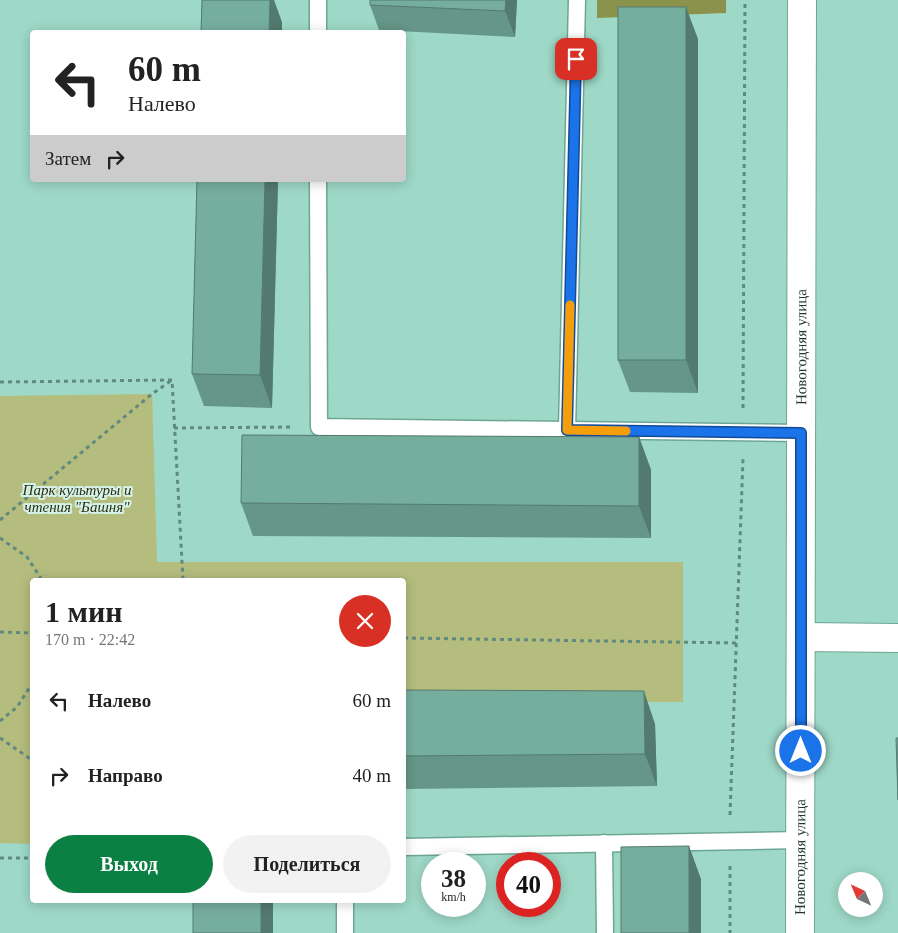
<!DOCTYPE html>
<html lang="ru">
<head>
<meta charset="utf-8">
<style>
	body { margin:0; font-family:Georgia,serif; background:#f2f2f2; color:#222; height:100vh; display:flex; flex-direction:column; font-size:19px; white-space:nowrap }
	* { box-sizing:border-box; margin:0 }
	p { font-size:16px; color:#767676 }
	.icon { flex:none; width:28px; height:28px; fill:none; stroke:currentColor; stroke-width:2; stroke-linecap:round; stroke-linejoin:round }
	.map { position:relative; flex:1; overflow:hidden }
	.sheet { position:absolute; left:30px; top:578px; width:376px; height:325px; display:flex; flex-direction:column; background:#fff; border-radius:5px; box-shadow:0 2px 12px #0003 }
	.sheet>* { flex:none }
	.banner { position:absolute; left:30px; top:30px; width:376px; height:152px; border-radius:5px; box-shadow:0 2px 12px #0003; background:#fff; color:#222; overflow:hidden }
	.needle { width:32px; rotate:316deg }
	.buttons { position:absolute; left:838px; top:872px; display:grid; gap:10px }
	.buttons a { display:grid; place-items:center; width:45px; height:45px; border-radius:50%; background:#fff; box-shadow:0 2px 12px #0003; font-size:25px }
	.speed { position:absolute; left:421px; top:852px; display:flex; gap:10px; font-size:25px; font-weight:700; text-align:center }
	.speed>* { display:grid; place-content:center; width:65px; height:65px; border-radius:50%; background:#fff; box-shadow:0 2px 12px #0003; line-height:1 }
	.speed small { font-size:12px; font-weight:400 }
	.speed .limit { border:8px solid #d22; background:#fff; color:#111 }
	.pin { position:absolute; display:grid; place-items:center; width:42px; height:42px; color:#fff; margin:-21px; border-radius:10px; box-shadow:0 2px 8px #0006 }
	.me { position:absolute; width:55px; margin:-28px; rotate:0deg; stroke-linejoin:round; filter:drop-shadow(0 0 4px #0008) }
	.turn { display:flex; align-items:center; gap:18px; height:105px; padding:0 15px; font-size:22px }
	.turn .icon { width:65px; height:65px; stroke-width:2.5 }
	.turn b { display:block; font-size:35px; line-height:42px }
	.then { display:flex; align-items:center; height:48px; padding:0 15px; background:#0003; gap:10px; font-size:19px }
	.round { display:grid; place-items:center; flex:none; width:52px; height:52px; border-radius:26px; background:#f2f2f2 }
	.overview { display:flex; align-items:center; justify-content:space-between; height:85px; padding:0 15px }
	h1 { font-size:30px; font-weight:700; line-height:38px }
	.button { display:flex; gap:10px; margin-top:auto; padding:10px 15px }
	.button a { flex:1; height:58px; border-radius:30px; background:#0b8043; color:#fff; font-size:20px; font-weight:700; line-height:58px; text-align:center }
	.button a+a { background:#f2f2f2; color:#222 }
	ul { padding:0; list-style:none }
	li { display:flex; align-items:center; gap:15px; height:75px; padding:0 15px }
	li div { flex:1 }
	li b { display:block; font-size:19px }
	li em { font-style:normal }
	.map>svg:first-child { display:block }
</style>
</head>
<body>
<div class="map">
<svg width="898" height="933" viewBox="0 0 898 933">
	<rect width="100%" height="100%" fill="#9ed8c7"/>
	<polygon fill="#b4bc7e" points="152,394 157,562 683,562 683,702 404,702 404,580 32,580 32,844 0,843 0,396"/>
	<polygon fill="#8a924c" points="597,0 726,0 726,13 597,18"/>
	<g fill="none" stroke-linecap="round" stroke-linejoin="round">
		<g stroke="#6ea696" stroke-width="19">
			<g id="lane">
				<polyline points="318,0 318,32"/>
				<polyline points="318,180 319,427 801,433"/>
				<polyline points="567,430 577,0"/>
				<polyline points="604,843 605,933"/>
				<polyline points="404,847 800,840"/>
				<polyline points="345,933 345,900"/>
			</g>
		</g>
		<g stroke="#6ea696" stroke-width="30">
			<polyline id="street" points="801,637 898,638"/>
		</g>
		<g stroke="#6ea696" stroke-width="30">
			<g id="secondary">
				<path id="s1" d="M800 933 802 0"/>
			</g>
		</g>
		<g stroke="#618a7e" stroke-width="3" stroke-dasharray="4 4" stroke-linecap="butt">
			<polyline points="0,382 172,380 183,580"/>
			<polyline points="743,408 745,0"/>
			<polyline points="174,428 294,427"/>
			<polyline points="0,520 152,394 172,380"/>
			<polyline points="0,538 27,557 42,580"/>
			<polyline points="0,632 32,633"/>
			<polyline points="404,638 737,643"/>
			<polyline points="0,721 17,707 32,684"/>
			<polyline points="0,738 32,760"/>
			<polyline points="730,815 743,459"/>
			<polyline points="0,858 32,858"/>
			<polyline points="730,866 730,933"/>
		</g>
		<use href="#lane" stroke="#fff" stroke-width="16"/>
		<use href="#street" stroke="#fff" stroke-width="28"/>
		<use href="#secondary" stroke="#fff" stroke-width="28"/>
	</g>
	<g fill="#659688">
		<polygon points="370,0 517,0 515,37 379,30 370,5"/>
		<polygon points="698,39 698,393 630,392 618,360"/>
		<polygon points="197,180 278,180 272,408 204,406 192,374"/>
		<polygon points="639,437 651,470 651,538 253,536 241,503"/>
		<polygon points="404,690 655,724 657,786 404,789"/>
	</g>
	<g fill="#537a6f">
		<polygon points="270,0 274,0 282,22 282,32 269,32"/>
		<polygon points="506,0 517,0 515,37 505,11"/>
		<polygon points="686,7 698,39 698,393 686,360"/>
		<polygon points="265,180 278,180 272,408 260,375"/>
		<polygon points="639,437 651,470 651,538 639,506"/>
		<polygon points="644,691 655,724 657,786 645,754"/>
		<polygon points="689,846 701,879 701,933 689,933"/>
		<rect x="261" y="900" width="12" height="33"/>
	</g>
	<g fill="#76ae9e" stroke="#537a6f">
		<polygon points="202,0 270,0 269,32 201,32"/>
		<polygon points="370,0 506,0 505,11 370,5"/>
		<rect x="618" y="7" width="68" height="353"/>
		<polygon points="197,180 265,180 260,375 192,374"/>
		<polygon points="242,435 639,437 639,506 241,503"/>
		<polygon points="404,690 644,691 645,754 404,756"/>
		<polygon points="896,738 898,738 898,800"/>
		<polygon points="689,846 689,933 621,933 621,847"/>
		<rect x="193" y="900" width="68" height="33"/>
	</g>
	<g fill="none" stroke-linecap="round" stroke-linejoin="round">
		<g stroke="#114b97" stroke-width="12">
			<polyline id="route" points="576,59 567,430 801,433 801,751"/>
		</g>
		<use href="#route" stroke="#1a73e8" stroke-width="9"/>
		<polyline stroke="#f59e0b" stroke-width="9" points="570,305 567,430 626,431"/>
	</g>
	<g text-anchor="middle" stroke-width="4" stroke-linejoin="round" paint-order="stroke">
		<g font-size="15" fill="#1e362f" stroke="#d5f2e9">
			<text dy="5" stroke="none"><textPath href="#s1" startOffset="586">Новогодняя улица</textPath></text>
			<text dy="5" stroke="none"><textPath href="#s1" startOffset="76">Новогодняя улица</textPath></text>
		</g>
		<g font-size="15" font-style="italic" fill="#2c2f0f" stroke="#d5f2e9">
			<text x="77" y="495">Парк культуры и<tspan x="77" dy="17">чтения "Башня"</tspan></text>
		</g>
	</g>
</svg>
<div class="buttons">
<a><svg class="needle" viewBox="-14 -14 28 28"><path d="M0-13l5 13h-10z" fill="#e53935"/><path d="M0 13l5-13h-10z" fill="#767676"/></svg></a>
</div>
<div class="speed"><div>38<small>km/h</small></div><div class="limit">40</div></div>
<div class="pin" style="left:576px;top:59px;background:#d93025"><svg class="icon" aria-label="arrive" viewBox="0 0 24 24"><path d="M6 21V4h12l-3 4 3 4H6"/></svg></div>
<svg class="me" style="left:801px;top:751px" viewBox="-20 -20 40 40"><circle r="17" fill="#1a73e8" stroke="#fff" stroke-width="3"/><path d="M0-11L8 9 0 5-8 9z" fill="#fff"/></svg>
<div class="banner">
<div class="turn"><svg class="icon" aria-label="left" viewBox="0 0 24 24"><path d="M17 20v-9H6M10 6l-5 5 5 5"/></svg><div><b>60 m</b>Налево</div></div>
<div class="then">Затем<svg class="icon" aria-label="right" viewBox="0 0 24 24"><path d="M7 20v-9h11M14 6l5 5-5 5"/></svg></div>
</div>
<section class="sheet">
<div class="overview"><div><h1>1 мин</h1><p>170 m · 22:42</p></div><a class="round" style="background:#d93025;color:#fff"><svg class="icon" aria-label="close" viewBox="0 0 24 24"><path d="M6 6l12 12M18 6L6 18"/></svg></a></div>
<ul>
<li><svg class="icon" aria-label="left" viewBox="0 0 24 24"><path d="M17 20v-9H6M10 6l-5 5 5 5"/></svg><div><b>Налево</b></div><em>60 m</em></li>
<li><svg class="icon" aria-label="right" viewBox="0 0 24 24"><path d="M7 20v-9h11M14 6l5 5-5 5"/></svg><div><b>Направо</b></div><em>40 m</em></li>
</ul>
<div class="button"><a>Выход</a><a>Поделиться</a></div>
</section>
</div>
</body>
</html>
